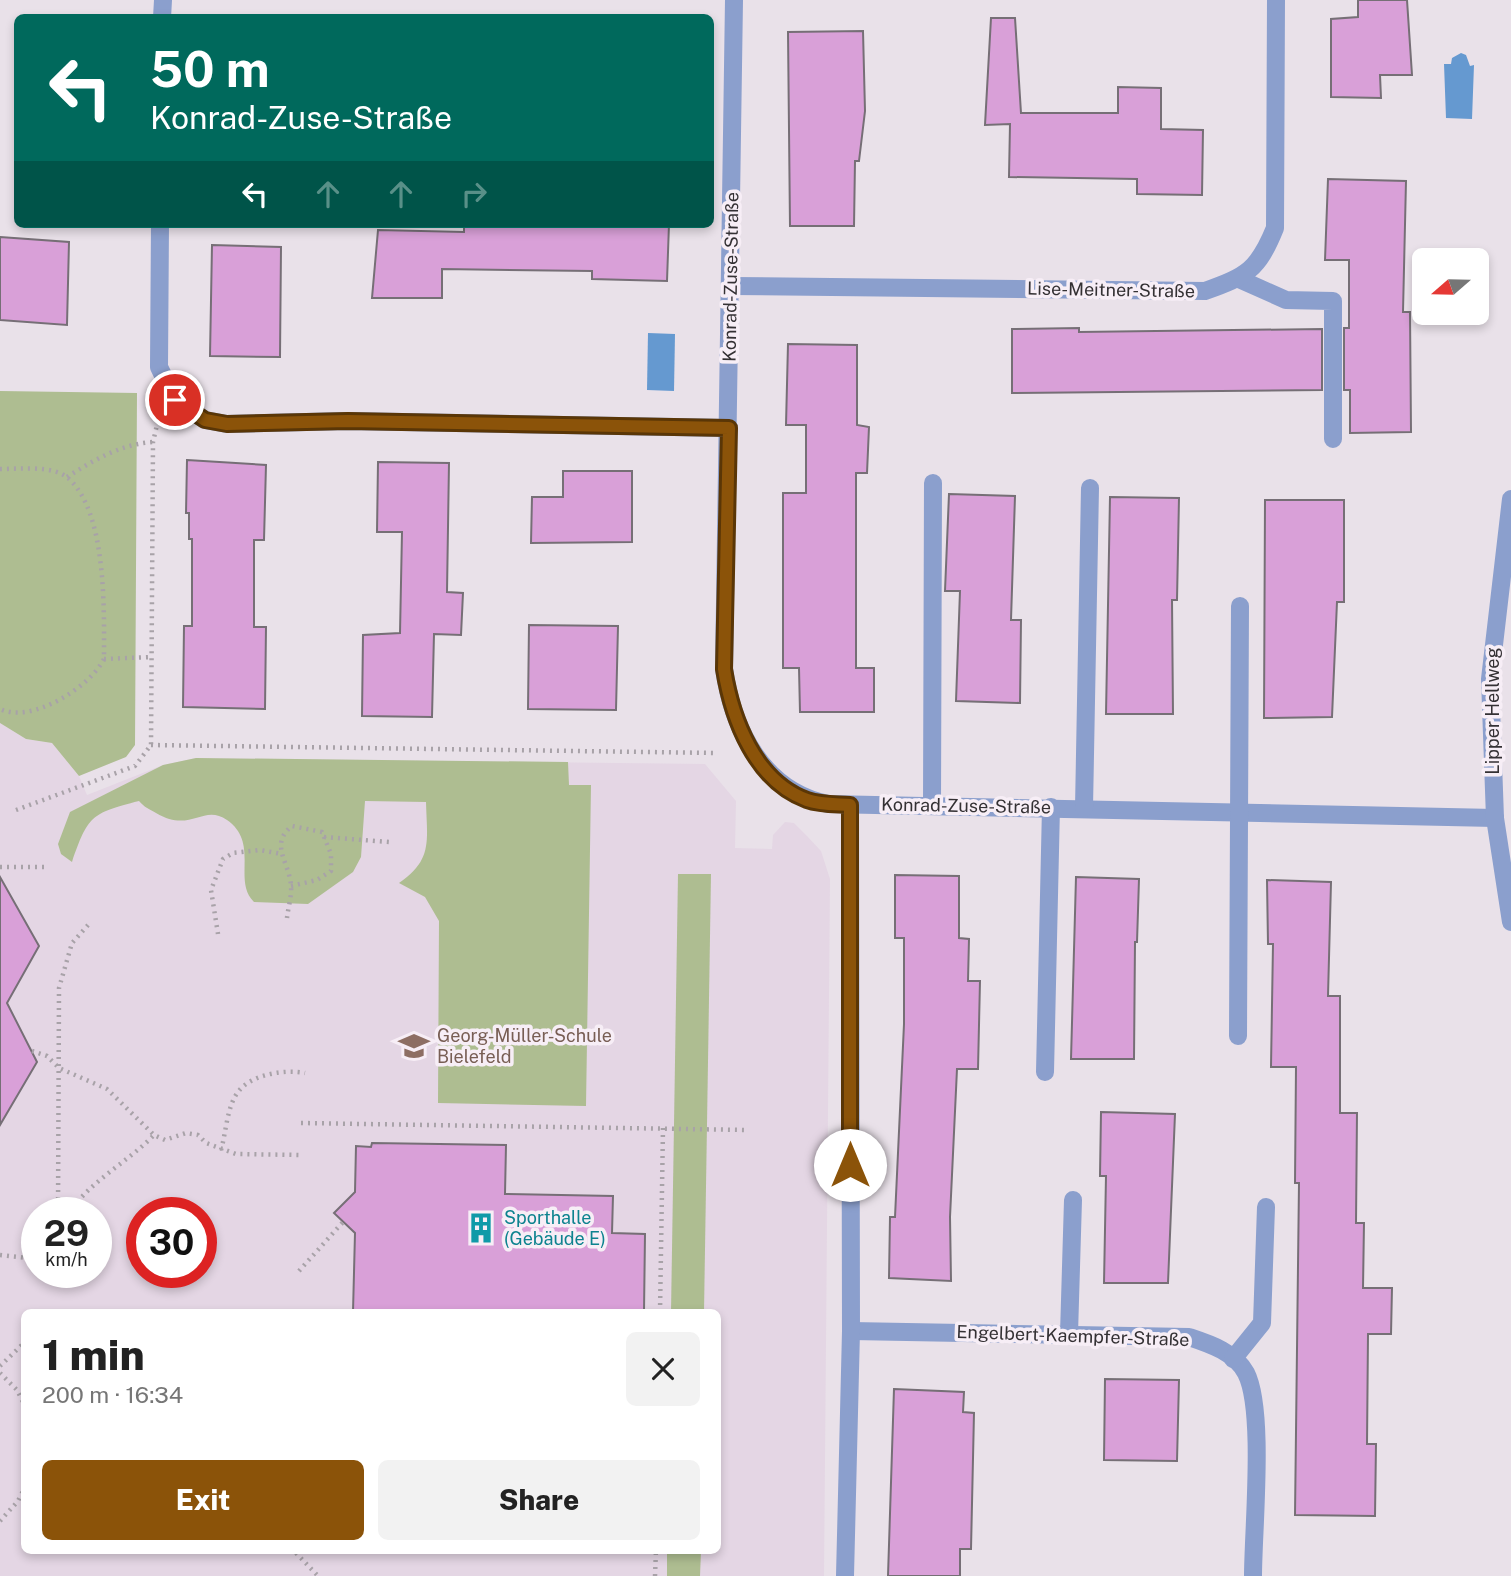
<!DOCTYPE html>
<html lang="en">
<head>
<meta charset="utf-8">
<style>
	body { margin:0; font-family:"Public Sans",sans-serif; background:#f2f2f2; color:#222; height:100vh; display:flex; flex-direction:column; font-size:26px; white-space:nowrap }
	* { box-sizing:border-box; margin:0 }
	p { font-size:23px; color:#767676 }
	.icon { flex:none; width:38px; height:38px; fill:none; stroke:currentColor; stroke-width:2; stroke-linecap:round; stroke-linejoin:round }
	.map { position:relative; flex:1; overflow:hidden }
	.sheet { position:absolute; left:21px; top:1309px; width:700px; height:245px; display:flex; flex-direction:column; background:#fff; border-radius:10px; box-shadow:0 4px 10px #0003 }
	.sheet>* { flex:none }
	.guide { position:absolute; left:14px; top:14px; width:700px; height:214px; border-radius:10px; box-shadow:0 4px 10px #0003; background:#00695c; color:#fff; overflow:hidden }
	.needle { width:46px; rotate:250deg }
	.fabs { position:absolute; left:1412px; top:248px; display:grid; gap:14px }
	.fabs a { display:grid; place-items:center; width:77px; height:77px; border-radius:10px; background:#fff; box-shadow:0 4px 10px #0003; font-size:35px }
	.speed { position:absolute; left:21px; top:1197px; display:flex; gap:14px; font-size:35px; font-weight:700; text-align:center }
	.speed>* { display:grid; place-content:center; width:91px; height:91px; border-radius:50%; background:#fff; box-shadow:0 4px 10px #0003; line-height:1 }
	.speed small { font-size:18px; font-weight:400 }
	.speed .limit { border:10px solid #d22; background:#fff; color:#111 }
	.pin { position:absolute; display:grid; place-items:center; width:60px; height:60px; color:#fff; margin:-30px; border:4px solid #fff; border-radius:50%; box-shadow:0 2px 7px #0007 }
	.me { position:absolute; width:77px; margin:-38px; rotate:0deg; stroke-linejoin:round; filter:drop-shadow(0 0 5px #0008) }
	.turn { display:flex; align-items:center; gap:24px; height:147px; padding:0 21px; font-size:32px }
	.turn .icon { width:91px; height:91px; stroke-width:2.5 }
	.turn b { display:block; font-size:49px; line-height:60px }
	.lanes { display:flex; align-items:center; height:66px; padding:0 21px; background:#0003; justify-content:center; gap:35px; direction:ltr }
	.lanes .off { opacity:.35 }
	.round { display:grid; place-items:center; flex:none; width:74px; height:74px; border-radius:10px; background:#f2f2f2 }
	.head { display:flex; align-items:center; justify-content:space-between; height:119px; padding:0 21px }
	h1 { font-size:42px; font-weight:800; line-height:52px }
	.cta { display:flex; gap:14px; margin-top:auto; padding:14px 21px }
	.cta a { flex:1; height:80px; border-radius:10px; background:#8b5309; color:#fff; font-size:28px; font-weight:800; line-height:80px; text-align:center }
	.cta a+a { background:#f2f2f2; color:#222 }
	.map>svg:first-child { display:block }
</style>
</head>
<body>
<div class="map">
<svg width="1511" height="1576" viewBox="0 0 1511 1576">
	<rect width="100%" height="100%" fill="#e9e1e9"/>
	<path fill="#e4d6e4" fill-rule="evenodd" d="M0 723 26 739 52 743 79 776 87 795 163 765 196 758 705 764 736 801 735 848 772 849 773 835 785 822 794 823 807 836 821 851 830 879 824 1576H0ZM37 1213H96V1272H37ZM142 1213H201V1272H142ZM24 1312H718V1550H24Z"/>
	<g fill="#aebd91">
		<polygon points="0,391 137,393 135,745 126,757 79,776 52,743 26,739 0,723"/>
		<path d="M196 758 568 762 569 785H591L586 1106 438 1103 439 921 425 897 399 883C433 860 427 841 426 802L365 801 361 857 353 872 308 904 254 902C232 881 260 843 227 820 203 803 191 834 156 813 149 809 144 807 139 801 91 813 88 816 72 862L61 854 58 844 70 812 163 765Z"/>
		<polygon points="678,874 711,874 704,1312 671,1312"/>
		<polygon points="667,1551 701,1551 700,1576 667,1576"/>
	</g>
	<g fill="#6599d0">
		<polygon points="1461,53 1466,55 1470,66 1474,65 1472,119 1446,118 1444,64 1451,64 1452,58"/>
		<polygon points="648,333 675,334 674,391 647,390"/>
	</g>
	<g fill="#d9a0d8" stroke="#766f76" stroke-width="2">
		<polygon points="1358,0 1407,0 1412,75 1380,75 1381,98 1331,97 1331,19 1358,17"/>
		<polygon points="991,18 1015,18 1021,113 1118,113 1118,87 1161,88 1161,129 1203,130 1202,195 1137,194 1137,179 1009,177 1010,124 985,125"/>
		<polygon points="863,31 865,111 859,161 855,161 854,226 790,226 788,32"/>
		<polygon points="1328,179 1406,181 1403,312 1410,312 1411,432 1350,433 1350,390 1344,390 1344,328 1349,328 1349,260 1325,260"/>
		<polygon points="464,224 669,224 667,281 592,279 592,271 442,269 442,298 372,298 378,230 464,232"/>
		<polygon points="0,237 69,242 67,325 0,320"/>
		<polygon points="212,245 281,247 280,357 210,356"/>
		<polygon points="1079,328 1079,332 1322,329 1322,390 1012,393 1012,329"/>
		<polygon points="788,344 857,345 857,425 869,427 867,473 856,473 856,668 874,668 874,712 800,712 799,668 783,668 783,493 806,493 806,425 786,425"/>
		<polygon points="187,460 266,465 264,540 254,540 254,627 266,627 265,709 183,707 184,626 192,626 192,539 189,539 189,513 186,513"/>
		<polygon points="378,462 449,463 447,592 463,593 461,635 434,634 432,717 362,716 363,635 400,633 402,532 377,532"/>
		<polygon points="563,471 632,471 632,542 531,543 532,497 563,497"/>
		<polygon points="949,494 1015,496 1011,620 1021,620 1020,703 956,701 960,591 945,591"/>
		<polygon points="1110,497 1179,498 1177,600 1172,600 1173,714 1106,714"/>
		<polygon points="1265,500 1344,500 1344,602 1337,602 1332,717 1264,718"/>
		<polygon points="529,625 618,626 616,710 528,709"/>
		<polygon points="895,875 959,876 959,938 969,939 968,981 980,981 978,1069 957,1069 950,1217 951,1281 889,1278 890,1217 895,1217 904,1024 904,938 895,938"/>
		<polygon points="0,877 39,946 7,1003 37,1062 0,1125"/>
		<polygon points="1076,877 1139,879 1137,942 1135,942 1134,1059 1071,1059"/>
		<polygon points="1267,880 1331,882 1328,996 1340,996 1340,1113 1357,1113 1356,1223 1364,1223 1363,1288 1392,1288 1391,1334 1368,1334 1367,1444 1376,1444 1375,1516 1295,1515 1299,1183 1295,1183 1296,1067 1271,1067 1273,944 1268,944"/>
		<polygon points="1101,1112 1175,1114 1168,1283 1104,1283 1106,1176 1100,1176"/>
		<polygon points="372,1143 506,1145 505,1194 613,1196 612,1233 645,1234 644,1312 353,1312 355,1233 334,1213 355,1192 356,1146 371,1147"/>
		<polygon points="1105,1379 1179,1380 1177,1461 1104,1460"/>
		<polygon points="894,1389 964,1392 963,1412 974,1413 971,1549 960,1549 960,1576 888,1576"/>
	</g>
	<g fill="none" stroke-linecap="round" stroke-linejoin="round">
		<g stroke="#a8a2a8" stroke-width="4.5" stroke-dasharray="2 5" stroke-linecap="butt">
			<path d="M0 469C19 469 53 465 68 478 107 512 104 611 104 659 90 687 32 724 0 709"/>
			<path d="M67 477C94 460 121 444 153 442"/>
			<polyline points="104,659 152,657"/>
			<polyline points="151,745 717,753"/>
			<polyline points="16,810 135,766 151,745 153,442 157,425"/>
			<polyline points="324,837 389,842"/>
			<polyline points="0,867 46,867"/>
			<path d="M287 918C288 908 292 896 291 885 289 862 269 844 292 826L322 832 331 854V871L317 880 291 886"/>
			<polyline points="218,934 211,890 223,859 233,853 260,850 282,854"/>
			<polyline points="32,1051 47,1056 59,1068 107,1089 154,1135 165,1140 186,1133 198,1135 206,1143 236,1154 300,1155"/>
			<polyline points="301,1123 748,1130"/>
			<path d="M221 1150C226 1133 227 1106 238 1092 251 1074 286 1069 305 1073"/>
			<polyline points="58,1213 59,988 72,943 88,925"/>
			<path d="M69 1213C90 1181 128 1162 154 1135"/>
			<polyline points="0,1255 28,1258 37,1253"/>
			<polyline points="299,1271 343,1222"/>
			<polyline points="660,1312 663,1128"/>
			<polyline points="0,1366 24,1343"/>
			<polyline points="0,1373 17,1390 24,1404"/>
			<polyline points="0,1521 18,1501 24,1489"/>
			<polyline points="296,1553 318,1576"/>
			<polyline points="655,1576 656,1550"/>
		</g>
		<g stroke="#8b9fcd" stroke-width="18">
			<path d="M734 0 724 669C733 730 763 791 828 804L1495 818"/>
			<polyline points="162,18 163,0"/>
			<polyline points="160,224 159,367 175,400 205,420 227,424 348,421 729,428"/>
			<polyline points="1239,279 1286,300 1333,301 1333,439"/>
			<path d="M731 286 1205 291C1247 276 1258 270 1275 228L1276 0"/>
			<polyline points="1511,499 1490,679 1495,818 1511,922"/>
			<polyline points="932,805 933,483"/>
			<polyline points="1084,808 1090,488"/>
			<polyline points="1238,1036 1240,606"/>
			<polyline points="1045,1072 1051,807"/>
			<path d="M851 1331 1189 1337C1210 1344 1235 1352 1246 1373 1265 1410 1253 1530 1253 1576"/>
			<polyline points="1069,1334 1073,1200"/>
			<polyline points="1233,1359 1262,1323 1266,1207"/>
			<polyline points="845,1576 851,1331 850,805"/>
		</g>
	</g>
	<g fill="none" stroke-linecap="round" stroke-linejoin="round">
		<g stroke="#5a3606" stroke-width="18">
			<path id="route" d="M175 400 205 420 227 424 348 421 729 428 724 669C732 719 755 781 807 800 821 805 836 804 850 805V1165"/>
		</g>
		<use href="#route" stroke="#8b5309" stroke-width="12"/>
	</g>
	<defs>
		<g id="school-bare" transform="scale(2.415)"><path d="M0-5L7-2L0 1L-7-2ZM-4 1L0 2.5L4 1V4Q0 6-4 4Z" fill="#8d6e63" stroke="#f7eef6" stroke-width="2.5" paint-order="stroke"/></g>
		<g id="building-bare" transform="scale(2.415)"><path d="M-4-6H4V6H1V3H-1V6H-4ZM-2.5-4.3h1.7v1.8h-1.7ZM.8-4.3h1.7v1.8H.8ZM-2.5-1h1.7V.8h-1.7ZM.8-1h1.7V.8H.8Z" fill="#0f9aa8" stroke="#f7eef6" stroke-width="2.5" paint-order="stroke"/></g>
	</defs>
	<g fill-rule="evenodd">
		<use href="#school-bare" x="414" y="1046"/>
		<use href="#building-bare" x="481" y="1228"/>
	</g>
	<g text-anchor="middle" stroke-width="7" stroke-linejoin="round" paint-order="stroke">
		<g font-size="18" fill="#343134" stroke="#f7eef6">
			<text transform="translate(731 277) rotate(-89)" y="6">Konrad-Zuse-Straße</text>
			<text transform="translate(1111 290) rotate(1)" y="6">Lise-Meitner-Straße</text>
			<text transform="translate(1493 711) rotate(-90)" y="6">Lipper Hellweg</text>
			<text transform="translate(966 806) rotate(1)" y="6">Konrad-Zuse-Straße</text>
			<text transform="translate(1073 1336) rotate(2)" y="6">Engelbert-Kaempfer-Straße</text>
		</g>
		<g font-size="18" fill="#785e54" stroke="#f7eef6" text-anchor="start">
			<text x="437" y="1042">Georg-Müller-Schule<tspan x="437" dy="21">Bielefeld</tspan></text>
		</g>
		<g font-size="18" fill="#0d838f" stroke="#f7eef6" text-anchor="start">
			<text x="504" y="1224">Sporthalle<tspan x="504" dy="21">(Gebäude E)</tspan></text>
		</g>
	</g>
</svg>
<div class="fabs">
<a><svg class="needle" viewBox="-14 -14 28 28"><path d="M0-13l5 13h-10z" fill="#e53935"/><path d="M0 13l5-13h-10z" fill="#767676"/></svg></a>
</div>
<div class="speed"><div>29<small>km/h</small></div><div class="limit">30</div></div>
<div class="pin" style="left:175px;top:400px;background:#d93025"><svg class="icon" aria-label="arrive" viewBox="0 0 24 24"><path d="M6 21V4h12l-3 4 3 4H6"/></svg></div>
<svg class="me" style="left:850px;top:1165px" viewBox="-20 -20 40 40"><circle r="19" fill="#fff"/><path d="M0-13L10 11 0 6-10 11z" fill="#8b5309"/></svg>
<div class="guide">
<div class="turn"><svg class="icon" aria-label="left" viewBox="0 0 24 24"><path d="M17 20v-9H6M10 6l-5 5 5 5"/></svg><div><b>50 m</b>Konrad-Zuse-Straße</div></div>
<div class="lanes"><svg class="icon" aria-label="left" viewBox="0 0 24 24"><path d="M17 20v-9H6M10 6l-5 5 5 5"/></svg><svg class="icon off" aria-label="ahead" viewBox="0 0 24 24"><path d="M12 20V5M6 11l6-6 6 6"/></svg><svg class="icon off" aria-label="ahead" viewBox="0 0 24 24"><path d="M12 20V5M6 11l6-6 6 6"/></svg><svg class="icon off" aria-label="right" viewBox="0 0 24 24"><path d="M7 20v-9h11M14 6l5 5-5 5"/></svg></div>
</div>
<section class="sheet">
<div class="head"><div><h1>1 min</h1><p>200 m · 16:34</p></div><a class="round"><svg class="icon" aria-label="close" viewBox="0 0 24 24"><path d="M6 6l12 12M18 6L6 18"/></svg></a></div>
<div class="cta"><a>Exit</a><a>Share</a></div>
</section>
</div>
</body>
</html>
